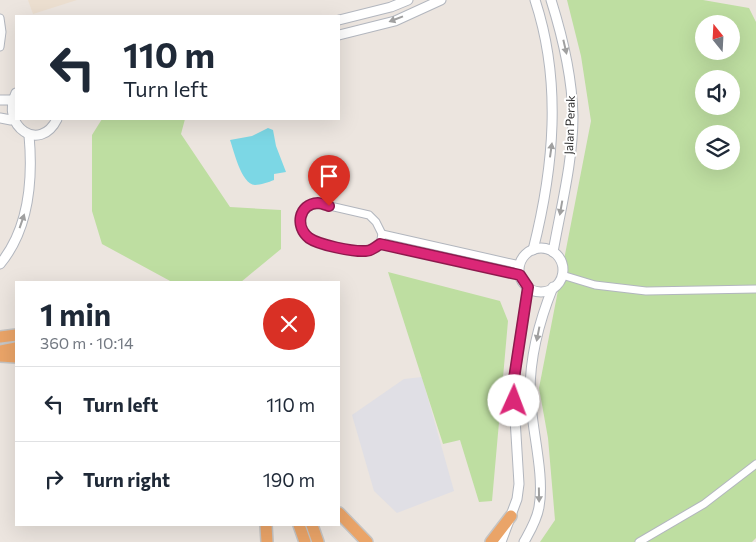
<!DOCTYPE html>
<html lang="en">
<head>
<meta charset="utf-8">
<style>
	body { margin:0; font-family:Commissioner,sans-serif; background:#f6f6f7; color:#1f2937; height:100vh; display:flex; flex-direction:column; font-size:19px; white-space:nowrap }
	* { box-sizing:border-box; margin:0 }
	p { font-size:16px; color:#747a83 }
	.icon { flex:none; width:28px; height:28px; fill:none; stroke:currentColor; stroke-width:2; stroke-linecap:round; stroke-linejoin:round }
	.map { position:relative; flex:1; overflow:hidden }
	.sheet { position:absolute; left:15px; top:281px; width:325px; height:245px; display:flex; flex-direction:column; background:#fff; border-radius:0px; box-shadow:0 5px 20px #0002 }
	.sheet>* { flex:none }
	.banner { position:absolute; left:15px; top:15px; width:325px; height:105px; border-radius:0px; box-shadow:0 5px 20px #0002; background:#fff; color:#1f2937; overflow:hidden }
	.needle { width:32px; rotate:342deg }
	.buttons { position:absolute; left:695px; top:15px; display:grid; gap:10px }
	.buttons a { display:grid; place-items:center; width:45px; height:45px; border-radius:50%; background:#fff; box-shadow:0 5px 20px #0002; font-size:25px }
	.pin { position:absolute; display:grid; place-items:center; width:42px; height:42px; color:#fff; margin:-51px -21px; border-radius:50% 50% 50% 0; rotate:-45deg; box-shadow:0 0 5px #0007 }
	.pin .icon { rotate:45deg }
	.me { position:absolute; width:55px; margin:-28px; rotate:2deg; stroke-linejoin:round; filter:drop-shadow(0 0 4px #0008) }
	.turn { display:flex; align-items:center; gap:18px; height:105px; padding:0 25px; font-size:22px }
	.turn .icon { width:65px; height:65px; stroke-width:2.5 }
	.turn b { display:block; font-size:35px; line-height:42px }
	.round { display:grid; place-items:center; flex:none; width:52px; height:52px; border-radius:26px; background:#f6f6f7 }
	.headline { display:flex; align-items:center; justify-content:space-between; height:85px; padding:0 25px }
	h1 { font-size:30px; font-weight:700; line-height:38px }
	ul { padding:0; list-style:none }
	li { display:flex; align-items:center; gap:15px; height:75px; padding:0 25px; border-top:1px solid #e0e1e3 }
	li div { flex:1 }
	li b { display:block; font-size:19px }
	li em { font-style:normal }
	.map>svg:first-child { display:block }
</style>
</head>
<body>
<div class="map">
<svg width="756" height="542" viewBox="0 0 756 542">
	<rect width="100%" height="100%" fill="#ece5df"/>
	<polygon fill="#e0dfe5" points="422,377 454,491 397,513 374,491 352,415 404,379"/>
	<polygon fill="#ecdfd0" points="28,0 77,0 33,14"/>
	<g fill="#bedea1" fill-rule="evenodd">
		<path d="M567 0H703L749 8 756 22V538L752 542H540L555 520 548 438 539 388 591 121 581 56ZM704 24H731V51H704ZM704 79H731V106H704ZM704 134H731V161H704Z"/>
		<polygon points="102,119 185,119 181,134 230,207 281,210 281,249 241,282 172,282 102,244 92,211 92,135"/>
		<polygon points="388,272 500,301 508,321 492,501 479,502 460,440 443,444"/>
	</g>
	<path fill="#7cd7e5" d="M268 128 273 130 276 146 286 172 274 174V180C269 182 260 185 255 185 241 184 234 151 230 140L252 136Z"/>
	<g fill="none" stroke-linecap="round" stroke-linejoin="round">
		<g stroke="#b2b6be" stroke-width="9">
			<g id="minor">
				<polyline points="0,18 2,32 0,47"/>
				<path d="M317 203 369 215 376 222 382 234 380 244C376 247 371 251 366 251 353 252 319 245 309 238 291 224 301 209 317 203Z"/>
				<polyline points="382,234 520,265"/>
				<polyline points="380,244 520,275"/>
				<polyline points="562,275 595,285 646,291 756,289"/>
				<polyline points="639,542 704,504 756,464"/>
			</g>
		</g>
		<g stroke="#b2b6be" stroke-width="11">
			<g id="tertiary">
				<polyline points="0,100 12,100"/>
				<polyline points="0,118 11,120"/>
			</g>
		</g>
		<g stroke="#b2b6be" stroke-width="11">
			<g id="secondary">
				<path d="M551 0C563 38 572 75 573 116 573 161 561 207 553 252"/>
				<polyline points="339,20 391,7 408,0"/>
				<polyline points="339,35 395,21 441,0"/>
				<path d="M16 93C0 126 40 154 57 119"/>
				<circle cx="541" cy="270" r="22"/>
				<path d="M533 250C554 167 562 82 535 0"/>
				<path d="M0 264C30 228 33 179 29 135"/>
				<polyline points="501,542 517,499 519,484 513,385 528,287"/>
				<path d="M524 542C530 531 537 520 539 507 545 474 531 427 530 392 530 357 540 319 553 287"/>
			</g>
		</g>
		<g stroke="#c4c4c4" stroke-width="14">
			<g id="trunk">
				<polyline points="0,337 16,335"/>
				<polyline points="0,351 16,348"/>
				<polyline points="0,356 16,357"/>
				<polyline points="339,513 367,542"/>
				<polyline points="266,525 267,542"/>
				<polyline points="299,525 305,542"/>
				<polyline points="312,525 318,542"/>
				<polyline points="491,542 511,516"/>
			</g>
		</g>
		<use href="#minor" stroke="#fff" stroke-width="7"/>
		<use href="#tertiary" stroke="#fff" stroke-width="9"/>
		<use href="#secondary" stroke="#fff" stroke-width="9"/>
		<use href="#trunk" stroke="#eaa468" stroke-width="11"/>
	</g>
	<defs><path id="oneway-solid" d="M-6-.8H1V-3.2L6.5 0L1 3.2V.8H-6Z" transform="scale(1.25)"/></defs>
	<g fill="#a0a0a0">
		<use href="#oneway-solid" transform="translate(396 19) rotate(159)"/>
		<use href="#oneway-solid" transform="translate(565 47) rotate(77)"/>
		<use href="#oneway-solid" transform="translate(551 150) rotate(-82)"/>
		<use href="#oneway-solid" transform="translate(561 208) rotate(100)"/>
		<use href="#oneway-solid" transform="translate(22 221) rotate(-71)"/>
		<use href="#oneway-solid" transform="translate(538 334) rotate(101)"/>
		<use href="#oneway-solid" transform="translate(539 495) rotate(89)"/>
	</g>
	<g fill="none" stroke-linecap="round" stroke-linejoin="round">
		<g stroke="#8e194d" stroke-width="12">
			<path id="route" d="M329 206C326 205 321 203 318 203 298 204 295 227 309 238 319 245 353 252 366 251 371 251 376 247 380 244L520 275 528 287 513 385 514 401"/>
		</g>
		<use href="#route" stroke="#db2777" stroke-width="9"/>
	</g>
	<g text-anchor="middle" stroke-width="4" stroke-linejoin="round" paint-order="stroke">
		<g font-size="12" fill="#2c2c2c" stroke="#fff">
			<text transform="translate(570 125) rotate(-88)" y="4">Jalan Perak</text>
		</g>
	</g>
</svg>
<div class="buttons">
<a><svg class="needle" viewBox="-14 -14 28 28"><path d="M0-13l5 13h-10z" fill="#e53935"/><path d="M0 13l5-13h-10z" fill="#747a83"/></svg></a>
<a><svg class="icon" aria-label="sound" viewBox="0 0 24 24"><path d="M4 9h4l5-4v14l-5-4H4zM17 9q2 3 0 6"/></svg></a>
<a><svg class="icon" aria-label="layers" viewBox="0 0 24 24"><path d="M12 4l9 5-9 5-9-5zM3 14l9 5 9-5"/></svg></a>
</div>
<div class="pin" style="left:329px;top:206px;background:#d93025"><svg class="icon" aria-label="arrive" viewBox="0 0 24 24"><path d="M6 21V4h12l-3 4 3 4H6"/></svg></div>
<svg class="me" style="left:514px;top:401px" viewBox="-20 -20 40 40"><circle r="19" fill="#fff"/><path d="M0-13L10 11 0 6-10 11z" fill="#db2777"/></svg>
<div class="banner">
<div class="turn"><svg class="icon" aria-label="left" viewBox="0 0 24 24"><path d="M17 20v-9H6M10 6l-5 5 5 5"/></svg><div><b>110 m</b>Turn left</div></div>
</div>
<section class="sheet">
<div class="headline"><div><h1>1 min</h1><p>360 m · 10:14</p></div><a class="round" style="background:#d93025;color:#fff"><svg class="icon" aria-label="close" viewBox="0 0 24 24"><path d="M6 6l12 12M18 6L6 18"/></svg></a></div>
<ul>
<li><svg class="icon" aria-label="left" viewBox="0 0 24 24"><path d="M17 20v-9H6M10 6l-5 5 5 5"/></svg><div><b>Turn left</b></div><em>110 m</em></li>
<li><svg class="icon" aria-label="right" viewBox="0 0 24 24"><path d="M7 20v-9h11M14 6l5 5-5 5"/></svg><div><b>Turn right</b></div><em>190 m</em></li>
</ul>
</section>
</div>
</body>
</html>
